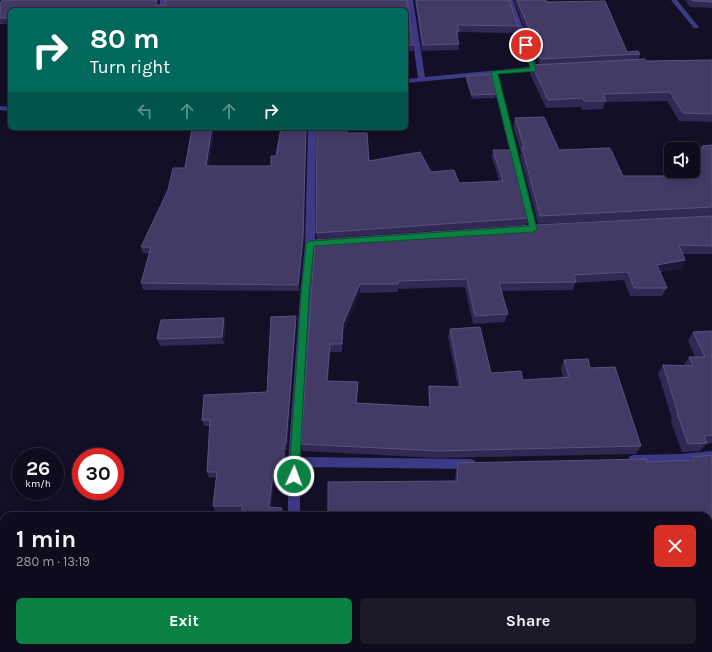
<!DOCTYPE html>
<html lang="en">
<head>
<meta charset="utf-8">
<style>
	body { margin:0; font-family:Karla,sans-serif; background:#1c1929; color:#f1f3f6; height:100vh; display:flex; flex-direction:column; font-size:15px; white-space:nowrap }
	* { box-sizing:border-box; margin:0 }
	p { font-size:13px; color:#9b9ba3 }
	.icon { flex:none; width:22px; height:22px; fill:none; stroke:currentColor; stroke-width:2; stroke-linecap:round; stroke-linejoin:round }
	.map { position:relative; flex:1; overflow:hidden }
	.panel { position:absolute; left:0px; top:512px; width:712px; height:140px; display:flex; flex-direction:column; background:#0e0b1c; border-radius:12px 12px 0 0; box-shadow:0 2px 10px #0003,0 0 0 1px #2e2b3b }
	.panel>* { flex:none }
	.guide { position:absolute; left:8px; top:8px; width:400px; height:122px; border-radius:6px; box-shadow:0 2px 10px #0003,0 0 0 1px #2e2b3b; background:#00695c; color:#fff; overflow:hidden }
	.controls { position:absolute; left:664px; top:142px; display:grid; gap:8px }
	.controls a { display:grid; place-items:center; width:36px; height:36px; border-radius:6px; background:#0e0b1c; box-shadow:0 2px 10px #0003,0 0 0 1px #2e2b3b; font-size:20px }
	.speed { position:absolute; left:12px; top:448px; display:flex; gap:8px; font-size:20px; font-weight:700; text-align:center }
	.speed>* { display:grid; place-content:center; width:52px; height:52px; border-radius:50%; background:#0e0b1c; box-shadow:0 2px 10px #0003,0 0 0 1px #2e2b3b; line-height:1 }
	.speed small { font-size:10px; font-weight:400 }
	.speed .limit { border:6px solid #d22; background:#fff; color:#111 }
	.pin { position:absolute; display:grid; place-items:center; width:34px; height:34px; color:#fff; margin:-17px; border:2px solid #fff; border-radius:50%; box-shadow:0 1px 4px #0007 }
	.me { position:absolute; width:44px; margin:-22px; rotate:2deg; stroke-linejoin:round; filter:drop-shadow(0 0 3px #0008) }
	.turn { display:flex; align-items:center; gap:14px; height:84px; padding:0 16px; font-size:18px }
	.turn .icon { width:52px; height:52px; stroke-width:2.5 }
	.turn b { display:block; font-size:28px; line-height:34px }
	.lanes { display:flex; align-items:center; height:38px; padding:0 16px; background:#0003; justify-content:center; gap:20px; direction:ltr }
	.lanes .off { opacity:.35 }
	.round { display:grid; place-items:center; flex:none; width:42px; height:42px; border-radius:6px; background:#1c1929 }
	.head { display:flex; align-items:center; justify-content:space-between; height:68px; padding:0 16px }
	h1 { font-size:24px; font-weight:700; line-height:30px }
	.action { display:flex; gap:8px; margin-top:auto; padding:8px 16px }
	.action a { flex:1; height:46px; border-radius:6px; background:#0b8043; color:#fff; font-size:16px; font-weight:700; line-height:46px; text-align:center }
	.action a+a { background:#1c1929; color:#f1f3f6 }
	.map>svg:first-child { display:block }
</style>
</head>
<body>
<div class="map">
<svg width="712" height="652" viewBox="0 0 712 652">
	<rect width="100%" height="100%" fill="#130f26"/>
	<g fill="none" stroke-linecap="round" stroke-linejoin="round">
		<g fill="#3d3a85" fill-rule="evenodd">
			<polygon points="160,0 166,0 165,10 159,10"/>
			<polygon points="407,0 413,0 425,77 530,67 507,0 513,0 537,67 544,66 547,68 544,70 498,74 537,229 536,231 533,232 529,229 491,75 406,83 406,79 418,78"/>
			<polygon points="671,0 677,0 698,26 698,28 694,28"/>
			<polygon points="0,106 10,107 10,111 0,110"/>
			<polygon points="308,128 316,128 315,240 328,239 333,242 328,245 314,247 300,457 470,459 474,460 476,464 474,468 470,469 300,467 300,516 288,516 288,462 300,295 305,244"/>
			<polygon points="712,451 712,461 680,464 634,465 630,464 628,460 630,456 634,455 680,454"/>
			<rect x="289" y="648" width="14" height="4"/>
		</g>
	</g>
	<g fill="#312854">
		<polygon points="2,0 159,0 158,5 407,0 413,45 413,51 406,52 406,10 10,10 10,24 0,24 0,3"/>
		<polygon points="415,0 509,0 518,26 516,33 459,32 458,38 457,38 459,44 458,50 422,51"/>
		<polygon points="514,0 546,0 547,2 627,52 640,54 638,60 646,61 712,60 712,122 679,121 667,101 605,102 603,109 582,110 581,107 546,108 530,74 532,65 539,65 535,35 528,35 526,33"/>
		<polygon points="685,0 712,0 712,8 690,7"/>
		<polygon points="466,76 496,94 495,98 472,99 466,80"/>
		<polygon points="515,118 559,150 623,176 674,176 672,171 693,171 671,149 671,168 666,157 670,148 701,148 702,146 712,145 712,216 538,224 520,156 521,153 513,126"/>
		<polygon points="58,128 137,128 59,131"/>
		<polygon points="192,128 214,128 209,166 271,166 276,156 281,128 306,128 304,244 299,291 143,290 141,283 149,254 143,253 141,247 185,168"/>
		<polygon points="347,133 369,161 431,172 459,183 499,181 492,157 493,150 528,218 526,225 317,239 316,233"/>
		<polygon points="712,216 712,254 682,254 685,260 681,269 660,272 667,288 662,296 630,296 624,280 575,283 573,290 501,291 508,314 505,322 473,324 465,287 398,289 398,292 360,293 343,332 342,352 330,352 328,381 358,390 357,403 429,407 428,394 429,386 458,387 448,337 450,329 491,373 523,380 563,378 561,368 564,360 590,368 641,446 636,454 437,458 302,451 301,444 315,240"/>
		<polygon points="224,318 226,325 224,344 160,346 157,339"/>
		<polygon points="296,323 287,450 285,450 285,471 275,472 271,507 283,513 242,511 215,512 213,506 216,477 209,478 207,472 210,426 204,426 202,420 267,392"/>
		<polygon points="712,331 712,443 706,444 700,451 682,452 671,422 672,419 658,373 663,365 684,365 689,357 695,357 688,341 693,332"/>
		<polygon points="712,455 712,571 708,561 708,516 455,481 456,471 458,463 647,462 690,460 692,457"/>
	</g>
	<g fill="#1d163a">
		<polygon points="157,0 159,0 158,10 156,5"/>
		<polygon points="212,128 214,128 208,173 206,166"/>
		<polygon points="306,128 304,244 299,291 298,285"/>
		<polygon points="685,260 681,269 652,273 657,265"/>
		<polygon points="360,284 360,293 343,332 342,352 342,344 343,324"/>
		<polygon points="296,316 296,323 287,450 286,444"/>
		<polygon points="224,318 226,325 224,344 222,337"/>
		<polygon points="330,344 330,352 327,388 327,381"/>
		<polygon points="284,444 285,450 285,471 284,465"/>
		<polygon points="274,466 275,472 270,513 269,507"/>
		<polygon points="282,508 283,513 283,516 281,516"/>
	</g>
	<g fill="#433a66" stroke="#5a527e">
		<polygon points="2,0 157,0 156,5 165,5 165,0 407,0 413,45 406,45 406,10 10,10 10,18 0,18 0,3"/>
		<polygon points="416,0 509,0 518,26 457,25 459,31 456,31 459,44 423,45"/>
		<polygon points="517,0 546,0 547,2 605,1 627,52 638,51 640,54 540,59 537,29 530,29 528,26"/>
		<polygon points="692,0 712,0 712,2 693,1"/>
		<polygon points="645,59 646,61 712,60 712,114 683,113 670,92 603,94 606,101 584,101 583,98 548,100 532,65"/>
		<polygon points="491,74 496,94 472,95 466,76"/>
		<polygon points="544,117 559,150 610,148 623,176 682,176 680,171 693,171 693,149 671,149 671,151 670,148 704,148 702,146 712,145 712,207 540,216 522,147 524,147 515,118"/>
		<polygon points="192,128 212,128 206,166 271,166 271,156 276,156 281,128 306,128 303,237 298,285 141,283 151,247 141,247 168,190 173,168 185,168"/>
		<polygon points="317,128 346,128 347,133 367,133 369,161 420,152 431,172 454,170 459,183 503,181 493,150 511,150 528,218 316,233"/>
		<polygon points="712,216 712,246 679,245 685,260 657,265 667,288 634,288 628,272 574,275 576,282 499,283 508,314 475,316 467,279 398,281 398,284 360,284 343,324 342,344 330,344 327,381 358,382 356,403 430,407 429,386 461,387 450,329 480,327 491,373 521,371 523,380 569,377 564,360 588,359 590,368 615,367 641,446 438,451 301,444 315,240 535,225"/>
		<polygon points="296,316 286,444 284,444 284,465 274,466 269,507 282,508 281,516 241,516 243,506 213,506 217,472 207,472 210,420 202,420 204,395 267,392 271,317"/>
		<polygon points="224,318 222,337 157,339 161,320"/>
		<polygon points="712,331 712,435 704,436 707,443 688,444 677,413 678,413 663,365 693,366 689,357 705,357 693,332"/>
		<polygon points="712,455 712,546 708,535 708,516 328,516 328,482 457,481 458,463 646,459 647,462 694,460 692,457"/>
	</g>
	<polygon fill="#0b8043" stroke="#07532c" points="526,43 529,45 536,71 498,74 537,229 533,232 314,246 309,295 299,476 298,479 294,481 290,479 289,476 301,295 306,244 310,241 529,226 491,73 494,71 530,68 523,45"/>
</svg>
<div class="controls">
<a><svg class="icon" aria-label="sound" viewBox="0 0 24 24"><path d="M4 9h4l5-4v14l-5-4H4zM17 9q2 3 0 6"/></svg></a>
</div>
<div class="speed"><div>26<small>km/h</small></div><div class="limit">30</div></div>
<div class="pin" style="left:526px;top:45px;background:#d93025"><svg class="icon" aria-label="arrive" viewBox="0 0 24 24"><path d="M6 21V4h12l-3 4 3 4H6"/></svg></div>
<svg class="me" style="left:294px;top:476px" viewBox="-20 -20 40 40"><circle r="17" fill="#0b8043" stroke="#fff" stroke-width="3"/><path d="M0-11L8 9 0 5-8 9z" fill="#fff"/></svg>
<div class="guide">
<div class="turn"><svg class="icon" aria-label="right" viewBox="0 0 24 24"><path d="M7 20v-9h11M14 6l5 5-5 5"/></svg><div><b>80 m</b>Turn right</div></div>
<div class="lanes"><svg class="icon off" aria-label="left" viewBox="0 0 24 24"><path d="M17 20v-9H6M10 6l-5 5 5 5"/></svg><svg class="icon off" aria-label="ahead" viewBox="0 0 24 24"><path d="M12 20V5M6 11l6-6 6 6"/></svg><svg class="icon off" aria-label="ahead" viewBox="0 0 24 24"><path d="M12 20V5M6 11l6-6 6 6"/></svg><svg class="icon" aria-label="right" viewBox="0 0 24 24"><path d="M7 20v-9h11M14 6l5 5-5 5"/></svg></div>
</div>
<section class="panel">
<div class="head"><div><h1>1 min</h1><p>280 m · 13:19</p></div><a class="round" style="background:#d93025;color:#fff"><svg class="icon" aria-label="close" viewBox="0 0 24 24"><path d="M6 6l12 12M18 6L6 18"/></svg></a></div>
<div class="action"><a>Exit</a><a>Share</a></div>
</section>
</div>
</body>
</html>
